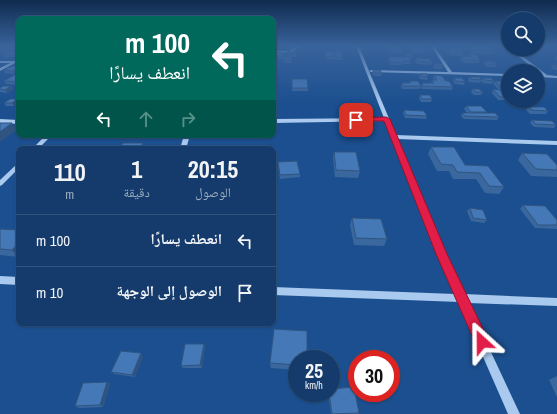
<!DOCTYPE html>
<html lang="ar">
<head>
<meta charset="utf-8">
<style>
	body { margin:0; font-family:"Archivo Narrow","Noto Naskh Arabic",sans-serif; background:#214673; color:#f1f3f6; direction:rtl; height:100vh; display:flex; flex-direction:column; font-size:15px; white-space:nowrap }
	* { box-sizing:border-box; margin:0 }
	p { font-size:13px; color:#9dadc1 }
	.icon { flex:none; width:22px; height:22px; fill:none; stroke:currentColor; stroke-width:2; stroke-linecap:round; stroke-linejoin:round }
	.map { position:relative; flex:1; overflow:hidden; direction:ltr }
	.details { position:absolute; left:16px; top:146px; width:260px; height:180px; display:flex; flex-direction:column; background:#143b6b; border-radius:8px; box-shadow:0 1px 3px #0004,0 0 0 1px #33557e; direction:rtl }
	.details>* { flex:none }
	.guide { position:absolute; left:16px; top:16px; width:260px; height:122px; border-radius:8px; box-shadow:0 1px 3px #0004,0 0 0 1px #33557e; direction:rtl; background:#00695c; color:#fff; overflow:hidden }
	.buttons { position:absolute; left:501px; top:12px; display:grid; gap:8px }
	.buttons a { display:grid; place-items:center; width:44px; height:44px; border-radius:50%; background:#143b6b; box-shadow:0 1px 3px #0004,0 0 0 1px #33557e; font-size:20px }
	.speed { position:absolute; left:288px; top:350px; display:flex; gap:8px; font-size:20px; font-weight:700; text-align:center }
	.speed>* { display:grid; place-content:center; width:52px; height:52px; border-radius:50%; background:#143b6b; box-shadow:0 1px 3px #0004,0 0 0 1px #33557e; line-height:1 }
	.speed small { font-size:10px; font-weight:400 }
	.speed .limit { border:6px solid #d22; background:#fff; color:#111 }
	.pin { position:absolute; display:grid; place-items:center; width:34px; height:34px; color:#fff; margin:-17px; border-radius:8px; box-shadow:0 2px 6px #0006 }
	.me { position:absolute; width:44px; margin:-22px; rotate:336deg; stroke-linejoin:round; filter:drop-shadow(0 0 3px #0008) }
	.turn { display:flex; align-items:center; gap:14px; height:84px; padding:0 20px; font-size:18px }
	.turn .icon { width:52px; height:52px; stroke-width:2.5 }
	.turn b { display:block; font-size:28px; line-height:34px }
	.lanes { display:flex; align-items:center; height:38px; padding:0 20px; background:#0003; justify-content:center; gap:20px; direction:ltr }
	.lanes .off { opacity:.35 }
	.eta { display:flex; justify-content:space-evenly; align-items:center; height:68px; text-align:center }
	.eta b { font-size:24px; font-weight:800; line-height:28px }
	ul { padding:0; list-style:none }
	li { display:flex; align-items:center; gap:12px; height:52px; padding:0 20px; border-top:1px solid #33557e }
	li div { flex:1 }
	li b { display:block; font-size:15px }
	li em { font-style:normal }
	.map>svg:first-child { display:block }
</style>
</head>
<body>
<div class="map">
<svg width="557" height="414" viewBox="0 0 557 414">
	<rect width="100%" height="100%" fill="#1b4f8f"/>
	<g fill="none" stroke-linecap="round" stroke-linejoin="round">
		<g fill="#a9c9ee" fill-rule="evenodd">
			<polygon points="296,46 300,46 291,53 273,53 273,51 290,51"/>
			<polygon points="356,46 359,46 369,71 371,70 448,72 431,46 434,46 452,72 508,74 508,76 371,72 369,71 396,135 557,141 557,145 397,139 446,255 464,294 557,298 557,306 468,303 520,414 508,414 459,302 273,295 273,287 455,294 438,255 385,121 273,123 273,119 384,118"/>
			<polygon points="509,49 513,49 547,75 557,76 557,78 538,77 538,75 542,75"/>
			<polygon points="19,59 19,61 0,71 0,68 10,63 0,63 0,61 14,61"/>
			<polygon points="0,119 19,120 19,124 0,123"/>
			<polygon points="46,135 52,135 38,149 32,149"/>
			<polygon points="184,135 190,135 186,149 180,149"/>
			<polygon points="19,163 19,168 2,185 0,186 0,180 17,164"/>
			<polygon points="0,276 19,277 19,285 0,284"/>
		</g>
	</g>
	<g fill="#3a679d">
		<polygon points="0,46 19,46 10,51 0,51"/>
		<polygon points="388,46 401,46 404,51 403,53 390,53"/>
		<polygon points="411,46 426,51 425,53 412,53 410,49"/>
		<polygon points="469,47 494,51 493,54 472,53 468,49"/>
		<polygon points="449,48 464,53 463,56 451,56 448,51"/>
		<polygon points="326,51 342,52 342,60 335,60 334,57 334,60 325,59"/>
		<polygon points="19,52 15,57 5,57 3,54"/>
		<polygon points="273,52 285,55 283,59 273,58"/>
		<polygon points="296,52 296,57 286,57 286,54"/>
		<polygon points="406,53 413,56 412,59 409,59 411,61 410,64 404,64 403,65 390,65 388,59 388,57 406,57 405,56"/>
		<polygon points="468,54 480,60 479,63 463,63 460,59 461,56 467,57"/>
		<polygon points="556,56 557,56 557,60 554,59"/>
		<polygon points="416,58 432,62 431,65 417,64 415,61"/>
		<polygon points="283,60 292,60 291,63 283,62"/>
		<polygon points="485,61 497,64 496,67 487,67 484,64"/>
		<polygon points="434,64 443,66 442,69 435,69 433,67"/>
		<polygon points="552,65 557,65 557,70 555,70 551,68"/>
		<polygon points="19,66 19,71 14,74 5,73 3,70"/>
		<polygon points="524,66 536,70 535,71 525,71 522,69"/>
		<polygon points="373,70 382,73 381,76 374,76 372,73"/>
		<polygon points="420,74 428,77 427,80 420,79 419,77"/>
		<polygon points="434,75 446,81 453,87 452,90 422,89 421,86 420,89 402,89 401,86 402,83 409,83 409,81 421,86 422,83 431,83 432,80 434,80 433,78"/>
		<polygon points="19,76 19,85 6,84 4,81"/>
		<polygon points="469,77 481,80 482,78 494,81 492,84 483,83 481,81 480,83 469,82 468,80"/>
		<polygon points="454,78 465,82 464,85 455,84 453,81"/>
		<polygon points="292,79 308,88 308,91 292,91"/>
		<polygon points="495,81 508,88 508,92 504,92 506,95 507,93 508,94 508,100 507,99 507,100 498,100 492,93 493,89 499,90 493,84"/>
		<polygon points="11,86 13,89 7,93 0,92 0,88"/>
		<polygon points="273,86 276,90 276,93 273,93"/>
		<polygon points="19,88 19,93 18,93 16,90"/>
		<polygon points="472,89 483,92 481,95 474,95 471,92"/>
		<polygon points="420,95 432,99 431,102 421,102 419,98"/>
		<polygon points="17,99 14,106 6,106 4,103"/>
		<polygon points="509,101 521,101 520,103 510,102"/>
		<polygon points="466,106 487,112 486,113 499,117 497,120 464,119 461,116 462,113 467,113 464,109"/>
		<polygon points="528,107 548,111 546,114 530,114 526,110"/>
		<polygon points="404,110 427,116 426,119 405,118 403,113"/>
		<polygon points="532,120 556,125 554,128 534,127 530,123"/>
		<polygon points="431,147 465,165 488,166 504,187 499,194 485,193 476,179 453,179 449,171 437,171 428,154"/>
		<polygon points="334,152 360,171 358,178 335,177 333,158"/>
		<polygon points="522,153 557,165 557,177 531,176 518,160"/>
		<polygon points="278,162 300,174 300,177 280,179 278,166"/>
		<polygon points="523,205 557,220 557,229 535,228 520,209"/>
		<polygon points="470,208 487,220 484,223 471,221 467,211"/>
		<polygon points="352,218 387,239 384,246 354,245 350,225"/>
		<polygon points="0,229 18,257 0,255"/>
		<polygon points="204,344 205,346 202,368 183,368 181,366"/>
		<polygon points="143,356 135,377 114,374 111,372"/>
		<polygon points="297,359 297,370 271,368 270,363"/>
		<polygon points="557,376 557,397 549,380"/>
		<polygon points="107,382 110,384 103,407 79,408 75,406"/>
		<polygon points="328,393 331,393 359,413 358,414 331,414"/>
	</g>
	<g fill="#305480">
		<polygon points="12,46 19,46 10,51 8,48"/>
		<polygon points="19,52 19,55 15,57 14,54"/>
		<polygon points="19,67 19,71 14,74 13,71"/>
		<polygon points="11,86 13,89 7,93 5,90"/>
		<polygon points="17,99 19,103 14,106 12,103"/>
		<polygon points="12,123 16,130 0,142 0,132"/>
		<polygon points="143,143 144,147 143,149 139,149"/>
		<polygon points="19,242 19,256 18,257 12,250"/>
		<polygon points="204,344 205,346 202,368 200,365"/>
		<polygon points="141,353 143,356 135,377 132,375"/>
		<polygon points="107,382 110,384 103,407 100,405"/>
	</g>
	<g fill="#4478b7" stroke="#305480">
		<polygon points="0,46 12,46 8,48 0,48"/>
		<polygon points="390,46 401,46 404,51 391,50"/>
		<polygon points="411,46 424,47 426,51 413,50"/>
		<polygon points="489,46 494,51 473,50 469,47"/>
		<polygon points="449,48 460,49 464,53 452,53"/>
		<polygon points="8,51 19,52 14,54 3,54"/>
		<polygon points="326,51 342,52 342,57 336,57 334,54 334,57 325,56"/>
		<polygon points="273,52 285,53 283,56 273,56"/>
		<polygon points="287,52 296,52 296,54 286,54"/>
		<polygon points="406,53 411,53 413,56 407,56"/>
		<polygon points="468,54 476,54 480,60 464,60 461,56 471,57"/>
		<polygon points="285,57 292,58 291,60 283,60"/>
		<polygon points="388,57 409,57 411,61 403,61 404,63 391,62"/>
		<polygon points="416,58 430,59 432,62 418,61"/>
		<polygon points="485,61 494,62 497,64 488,64"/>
		<polygon points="434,64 442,64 443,66 436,66"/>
		<polygon points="552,65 557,65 557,67"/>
		<polygon points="12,66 19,66 19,67 13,71 3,70"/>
		<polygon points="524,66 532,67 536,70 528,69"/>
		<polygon points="373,70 380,70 382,73 375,73"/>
		<polygon points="420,74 427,74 428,77 421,76"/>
		<polygon points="14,75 19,76 19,82 4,81"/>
		<polygon points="434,75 442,76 446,81 449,81 453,87 423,86 422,83 434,83 432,80 437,80"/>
		<polygon points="469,77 479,77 482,80 471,79"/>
		<polygon points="454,78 462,78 465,82 456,81"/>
		<polygon points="482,78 491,78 494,81 485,80"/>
		<polygon points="292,79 307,79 308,88 292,88"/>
		<polygon points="409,81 418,81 421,86 403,86 402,83 411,83"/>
		<polygon points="495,81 501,81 508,88 508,89 503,89"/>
		<polygon points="3,86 11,86 5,90 0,89 0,88"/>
		<polygon points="273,86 275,86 276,90 273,90"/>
		<polygon points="472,89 479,89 483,92 476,92"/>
		<polygon points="493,89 501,90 508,97 500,97"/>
		<polygon points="420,95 430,95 432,99 422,99"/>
		<polygon points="10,99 17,99 12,103 4,103"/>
		<polygon points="466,106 481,106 487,112 471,112"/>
		<polygon points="528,107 544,107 548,111 532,110"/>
		<polygon points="404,110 424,111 427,116 406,115"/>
		<polygon points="462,113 495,113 499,117 465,116"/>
		<polygon points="532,120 552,121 556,125 536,124"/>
		<polygon points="0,123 12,123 0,132"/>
		<polygon points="123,143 143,143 139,149 119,149"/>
		<polygon points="100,147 109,147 108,149 99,149"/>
		<polygon points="431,147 454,147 465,165 488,166 504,187 489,186 480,173 457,172 453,165 441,164"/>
		<polygon points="334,152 356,152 360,171 336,170"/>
		<polygon points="522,153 547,154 557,165 557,170 536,169"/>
		<polygon points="297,161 300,174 280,175 278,162"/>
		<polygon points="523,205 545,206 557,220 557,225 538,225"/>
		<polygon points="470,208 483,210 487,220 473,218"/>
		<polygon points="352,218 381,219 387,239 356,238"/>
		<polygon points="0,229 19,230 19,242 12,250 0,249"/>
		<polygon points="274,329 307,331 307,359 297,359 297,365 270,363"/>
		<polygon points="185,344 204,344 200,365 181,366"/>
		<polygon points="121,351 141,353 132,375 111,372"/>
		<polygon points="107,382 100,405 75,406 83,383"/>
		<polygon points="354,387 359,413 332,414 329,393 331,393 331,389"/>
	</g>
	<linearGradient id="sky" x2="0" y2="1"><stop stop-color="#0f2b4f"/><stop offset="0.44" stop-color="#39639b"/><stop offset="1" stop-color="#39639b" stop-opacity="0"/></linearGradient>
	<rect width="557" height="104" fill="url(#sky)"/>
	<polygon fill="#e11d48" stroke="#92132f" points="386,117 390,119 447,254 487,337 488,342 487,347 482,349 477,347 436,254 384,121 356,121 353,120 356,118"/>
</svg>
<div class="buttons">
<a><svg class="icon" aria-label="search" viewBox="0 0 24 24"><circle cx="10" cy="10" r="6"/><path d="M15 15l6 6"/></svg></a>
<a><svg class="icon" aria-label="layers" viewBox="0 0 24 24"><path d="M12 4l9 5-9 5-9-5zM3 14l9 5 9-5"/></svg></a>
</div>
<div class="speed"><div>25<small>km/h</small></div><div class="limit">30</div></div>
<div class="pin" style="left:356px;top:120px;background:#d93025"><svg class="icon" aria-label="arrive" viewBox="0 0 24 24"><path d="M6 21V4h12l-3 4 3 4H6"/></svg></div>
<svg class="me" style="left:482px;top:342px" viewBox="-20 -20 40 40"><path d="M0-17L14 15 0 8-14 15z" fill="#e11d48" stroke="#fff" stroke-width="4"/></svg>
<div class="guide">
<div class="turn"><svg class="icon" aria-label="left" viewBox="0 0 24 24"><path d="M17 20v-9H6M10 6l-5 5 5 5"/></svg><div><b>100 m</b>انعطف يسارًا</div></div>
<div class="lanes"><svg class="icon" aria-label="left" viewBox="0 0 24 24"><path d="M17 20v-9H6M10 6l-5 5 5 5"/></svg><svg class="icon off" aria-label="ahead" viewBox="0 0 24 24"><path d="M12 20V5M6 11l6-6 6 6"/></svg><svg class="icon off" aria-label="right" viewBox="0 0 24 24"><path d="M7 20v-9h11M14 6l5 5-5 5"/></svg></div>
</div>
<section class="details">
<div class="eta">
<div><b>20:15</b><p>الوصول</p></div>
<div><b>1</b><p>دقيقة</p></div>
<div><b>110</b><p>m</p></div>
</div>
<ul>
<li><svg class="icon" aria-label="left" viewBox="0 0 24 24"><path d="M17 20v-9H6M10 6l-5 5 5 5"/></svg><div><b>انعطف يسارًا</b></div><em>100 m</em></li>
<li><svg class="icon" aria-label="arrive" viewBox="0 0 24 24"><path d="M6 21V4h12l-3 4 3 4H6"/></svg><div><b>الوصول إلى الوجهة</b></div><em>10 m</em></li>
</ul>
</section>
</div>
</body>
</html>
